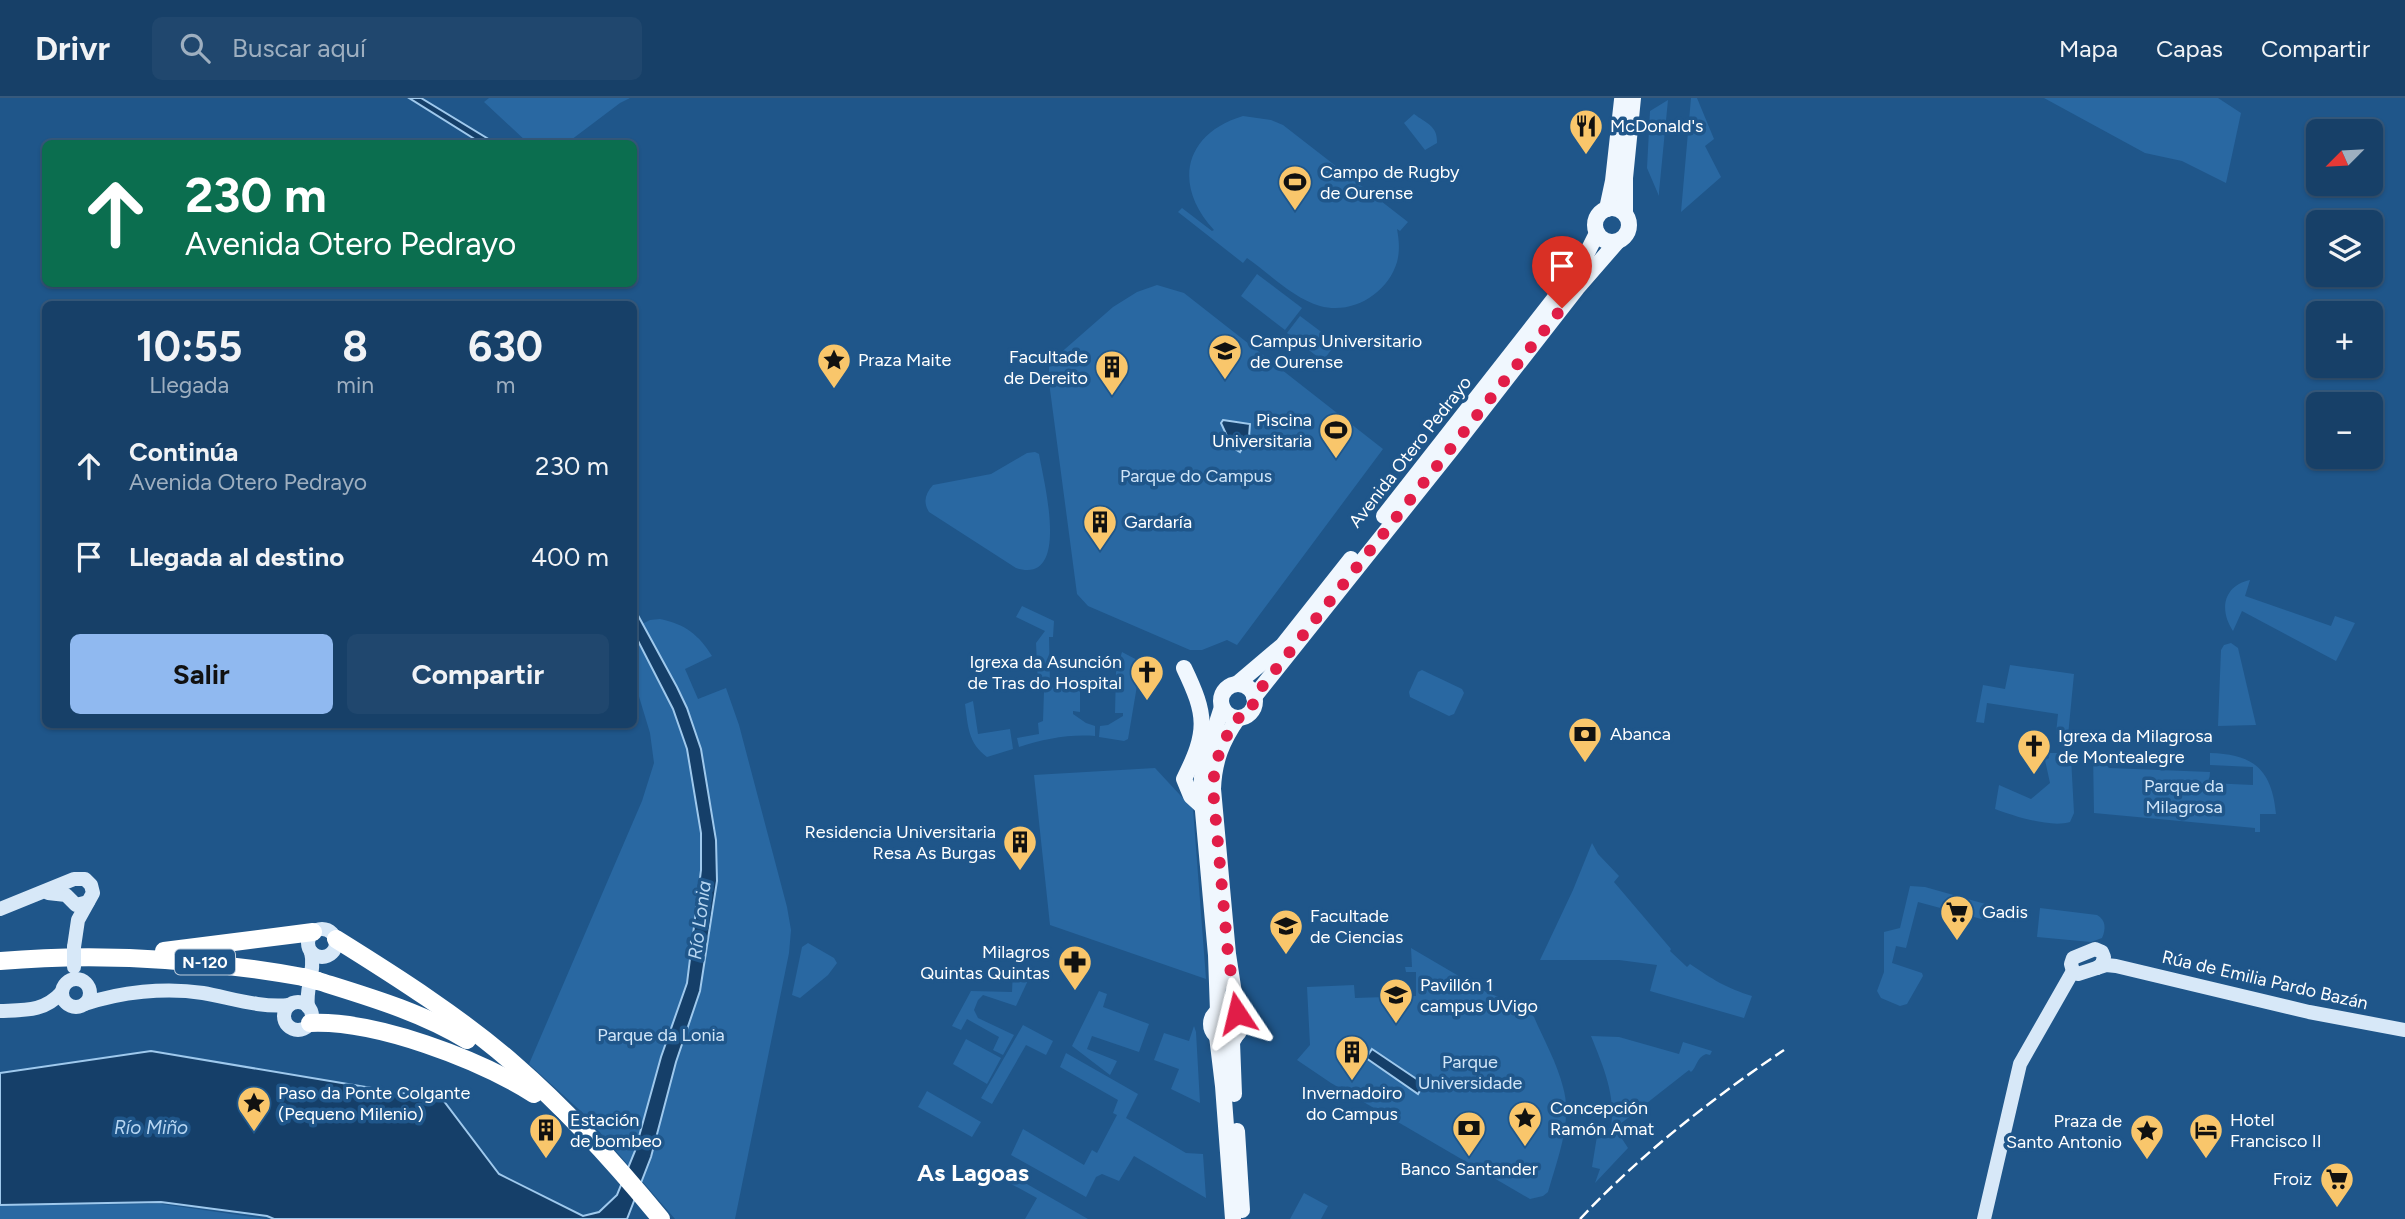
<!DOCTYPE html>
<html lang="es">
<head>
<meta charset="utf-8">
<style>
	body { margin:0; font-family:Figtree,sans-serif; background:#20476e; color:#f1f3f6; height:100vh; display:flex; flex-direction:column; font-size:26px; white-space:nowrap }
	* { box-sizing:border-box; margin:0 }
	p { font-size:23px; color:#9eafc0 }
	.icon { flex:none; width:38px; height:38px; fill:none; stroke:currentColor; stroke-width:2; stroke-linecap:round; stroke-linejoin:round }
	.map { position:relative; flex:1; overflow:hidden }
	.panel { position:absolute; left:42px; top:203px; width:595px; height:427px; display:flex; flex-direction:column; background:#174068; border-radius:10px; box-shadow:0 2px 5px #0004,0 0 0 2px #36597c }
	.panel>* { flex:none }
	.guide { position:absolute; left:42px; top:42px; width:595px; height:147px; border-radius:10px; box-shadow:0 2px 5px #0004,0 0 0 2px #36597c; background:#0b6e4f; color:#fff; overflow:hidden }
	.needle { width:46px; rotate:246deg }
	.buttons { position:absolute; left:2306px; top:21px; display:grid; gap:14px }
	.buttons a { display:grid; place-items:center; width:77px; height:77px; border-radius:10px; background:#174068; box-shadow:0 2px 5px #0004,0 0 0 2px #36597c; font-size:35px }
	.pin { position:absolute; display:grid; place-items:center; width:60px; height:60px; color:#fff; margin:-72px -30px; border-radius:50% 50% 50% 0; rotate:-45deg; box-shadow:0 0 7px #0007 }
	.pin .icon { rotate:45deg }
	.me { position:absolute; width:77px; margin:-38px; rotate:350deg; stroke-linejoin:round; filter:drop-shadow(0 0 5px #0008) }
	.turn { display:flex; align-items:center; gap:24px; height:147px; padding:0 28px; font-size:32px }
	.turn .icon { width:91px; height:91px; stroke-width:2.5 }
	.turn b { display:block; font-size:49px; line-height:60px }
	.eta { display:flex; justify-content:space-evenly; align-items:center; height:119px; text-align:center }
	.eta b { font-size:42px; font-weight:700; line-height:49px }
	.primary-button { display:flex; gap:14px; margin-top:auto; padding:14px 28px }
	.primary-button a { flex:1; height:80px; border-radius:10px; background:#90b9f0; color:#111; font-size:28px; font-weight:700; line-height:80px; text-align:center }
	.primary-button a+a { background:#20476e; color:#f1f3f6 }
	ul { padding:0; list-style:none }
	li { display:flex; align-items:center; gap:21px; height:91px; padding:0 28px }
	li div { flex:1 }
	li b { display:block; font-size:26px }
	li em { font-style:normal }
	header { display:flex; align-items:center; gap:42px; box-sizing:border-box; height:98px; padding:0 35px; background:#174068; border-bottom:2px solid #36597c }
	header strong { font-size:33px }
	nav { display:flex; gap:38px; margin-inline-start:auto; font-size:24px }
	.search { width:490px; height:63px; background:#20476e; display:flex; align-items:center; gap:18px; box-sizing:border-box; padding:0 24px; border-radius:10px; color:#9eafc0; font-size:26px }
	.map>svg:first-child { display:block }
</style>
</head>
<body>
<header>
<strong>Drivr</strong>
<div class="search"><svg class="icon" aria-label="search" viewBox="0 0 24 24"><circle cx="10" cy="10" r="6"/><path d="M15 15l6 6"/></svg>Buscar aquí</div>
<nav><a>Mapa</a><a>Capas</a><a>Compartir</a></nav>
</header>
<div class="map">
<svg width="2405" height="1121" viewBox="0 0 2405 1121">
	<rect width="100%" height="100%" fill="#1f568a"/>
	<g fill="#2968a2">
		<polygon points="489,0 630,0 620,5 567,45 528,45 484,4"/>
		<polygon points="1691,0 1697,0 1714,41 1705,48 1721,79 1681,114"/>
		<polygon points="2044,0 2218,0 2241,15 2226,85 2182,63 2145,55"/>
		<polygon points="1668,2 1659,94 1659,98 1647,70 1650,13"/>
		<path d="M1414 16C1426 25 1438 28 1437 45L1425 52 1404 25Z"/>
		<path d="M1243 18 1271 22 1283 27 1408 124 1400 133 1397 131C1399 142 1400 153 1397 164 1388 195 1353 217 1320 208 1293 200 1270 176 1247 160L1243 165 1178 114 1182 110 1212 133 1214 132C1173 88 1183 36 1243 18Z"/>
		<polygon points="1257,176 1302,210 1285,232 1241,198"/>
		<polygon points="1157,187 1184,195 1383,351 1237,547 1227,542 1202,552 1190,552 1088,508 1077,496 1049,284 1049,269 1057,258 1113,209 1137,194"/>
		<polygon points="1300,218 1336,245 1323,263 1287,235"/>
		<path d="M1035 354 1039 356C1043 381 1072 488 1016 470L929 414C923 404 925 396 933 387L991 376 1027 355Z"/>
		<path d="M2250 482 2245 498 2331 528 2335 518 2355 525 2336 563 2242 513 2233 533C2219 512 2223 488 2250 482Z"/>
		<path d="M1022 508 1054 523 1053 539H1049L1050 587 1080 588V614L1073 613V616L1086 625 1095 628V638C1069 636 1044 641 1019 649L1017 640 1039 636 1038 625 1043 623 1044 593 1038 586 1036 545 1045 533 1016 519Z"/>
		<path d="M660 521C685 526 699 537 712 558L685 571 698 601 726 590 739 627 787 809 791 832 789 855 735 1121H675L584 1016 529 966 642 703 654 665 650 635 634 582V530L650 522Z"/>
		<polygon points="2231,545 2238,550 2256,627 2218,628 2221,552 2224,547"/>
		<polygon points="1122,554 1141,564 1128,641 1124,643 1099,639 1100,628 1108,627 1123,618 1123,615 1115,615 1116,574"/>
		<polygon points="2010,567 2074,576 2068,638 2056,636 2058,616 1987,605 1984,625 1976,624 1983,587 2005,591"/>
		<polygon points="1422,572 1462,591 1464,595 1454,616 1449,618 1410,599 1409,594 1418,574"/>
		<path d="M973 603 978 636 1010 631 1013 651 987 659C968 645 968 628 965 606Z"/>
		<path d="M2096 653H2103V663L2109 670 2210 674 2209 685 2253 687V669L2210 667V655C2254 656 2272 672 2276 716H2260V734H2255V730L2094 715 2093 655Z"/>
		<path d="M2048 655H2066L2071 659 2074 715 2070 724C2050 730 2014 718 1995 711L1999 687 2031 701 2050 685 2045 662 2049 660Z"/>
		<polygon points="1155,670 1193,711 1206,881 1050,827 1034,677"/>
		<path d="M1592 745 1598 756 1619 778 1614 784 1671 851 1670 853 1687 869 1690 866C1712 881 1726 890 1752 898L1744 920 1650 893 1657 867 1619 862H1540L1573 792Z"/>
		<polygon points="1910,788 1925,789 1989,807 1985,822 1918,804 1906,850 1896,848 1892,865 1922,875 1923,878 1907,906 1900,908 1881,900 1877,893 1884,874 1884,834 1900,830"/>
		<path d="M2040 810 2097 817C2106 822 2106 831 2102 840L2091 844 2037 839Z"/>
		<polygon points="808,845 834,860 837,865 828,877 800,900 792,897 802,849"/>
		<path d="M1411 850 1486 894 1526 910 1534 919C1544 942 1557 965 1563 989 1573 1023 1557 1062 1548 1094L1543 1098 1530 1101 1331 985 1297 962 1310 947 1307 889 1354 887 1355 900 1416 898V874H1406L1405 869H1412Z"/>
		<polygon points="1013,871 1029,873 1031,876 1016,908 983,897 978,902 974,912 978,920 1014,937 1003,957 993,952 999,939 967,921 961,932 952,928 971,893 1012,894"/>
		<polygon points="1099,893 1107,896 1103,909 1149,926 1139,954 1092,938 1087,951 1117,963 1110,977 1072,948"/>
		<polygon points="1023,927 1053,943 1046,957 1026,947 992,1006 981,1000"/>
		<polygon points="1194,928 1196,934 1200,1005 1171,991 1179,971 1154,962 1164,935 1189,943"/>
		<path d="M1591 938 1619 939 1679 956 1683 944 1712 953 1710 957 1706 956C1696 960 1697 969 1691 974L1689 972 1615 1030 1628 1050 1595 1085 1600 1071 1592 1069 1598 1032 1611 1030C1616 997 1603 968 1591 938Z"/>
		<polygon points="966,941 1001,960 987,986 953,966"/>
		<polygon points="1066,955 1138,996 1126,1020 1186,1055 1203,1056 1206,1100 1134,1058 1119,1083 1102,1076 1096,1079 1086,1099 1011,1057 1023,1031 1084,1067 1092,1052 1097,1055 1117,1017 1113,1015 1118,1002 1060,969"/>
		<polygon points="927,993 981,1024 972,1039 918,1009"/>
		<polygon points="1006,1074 1088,1121 1025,1121 1037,1100 1002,1081"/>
		<polygon points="1304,1095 1328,1108 1321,1121 1290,1121"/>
		<polygon points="161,1106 267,1121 0,1121 0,1107"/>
	</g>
	<g fill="#153f69" stroke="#9fc9ed" stroke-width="2">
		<polygon points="409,0 421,0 495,45 481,45"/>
		<polygon points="1223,322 1250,326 1249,339 1244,343 1243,349 1240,354 1232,349 1221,325"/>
		<polygon points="634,510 677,589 687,610 701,651 716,742 717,783 700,893 676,964 651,1059 627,1121 274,1121 267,1118 161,1104 0,1107 0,975 151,953 443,1002 499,1076 583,1118 599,1114 617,1097 635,1053 661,959 687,885 701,772 701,735 687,651 673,611 634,535"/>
		<polygon points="1372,951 1424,986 1418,996 1366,960"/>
	</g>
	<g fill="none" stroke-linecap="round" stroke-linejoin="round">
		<g stroke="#d7e8f8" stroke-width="14">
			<polyline points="48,795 66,797 76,807 88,804"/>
			<polyline points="0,811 74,781 85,781 91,787 93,795 78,822 74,849"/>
			<circle cx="322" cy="845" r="14"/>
			<polyline points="2073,873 2078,876 2106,867 2116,868 2309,914 2405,932"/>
			<polyline points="2073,873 2071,866 2073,860 2095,851 2102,854 2104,859 2102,866 2097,870"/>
			<circle cx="76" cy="895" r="14"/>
			<circle cx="298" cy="918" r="14"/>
			<path d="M85 906C120 894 165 889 203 895 231 900 260 910 289 907"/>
			<path d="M308 909C305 890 316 873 311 854"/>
			<path d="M0 913C25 912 44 914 62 894"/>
			<polyline points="1984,1121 2020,966 2073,873"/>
		</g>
		<g stroke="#f0f7fe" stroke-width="16">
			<circle cx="1612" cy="127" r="17"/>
			<polyline points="1607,111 1613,83 1622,2"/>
			<polyline points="1625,115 1625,80 1633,0"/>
			<polyline points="1384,418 1569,182 1583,163 1597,135"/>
			<path d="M1184 570C1207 618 1208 633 1184 681L1191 698 1203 709"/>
			<polyline points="1238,585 1283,547 1351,461"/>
			<circle cx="1238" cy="603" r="17"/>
			<polyline points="1254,599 1451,352 1577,190 1617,144"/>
			<circle cx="1226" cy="926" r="15"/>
			<polyline points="1218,914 1216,857 1201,691 1203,668 1222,609"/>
			<path d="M1237 915 1228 856 1213 691C1214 663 1222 643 1238 620"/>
			<polyline points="1217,938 1223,988 1233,1121"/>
			<polyline points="1234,996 1232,944 1235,939"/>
			<polyline points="1237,1033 1242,1112"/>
		</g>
		<g stroke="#fff" stroke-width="18">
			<path d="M336 841C397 879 460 919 514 966 568 1013 616 1066 661 1121"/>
			<polyline points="164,853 313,834"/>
			<path d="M0 863C102 854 202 861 303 879"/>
			<path d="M318 883C369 899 421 914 467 942"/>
			<path d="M310 925C376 922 478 961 534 996"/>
		</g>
		<path stroke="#fff" stroke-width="2.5" stroke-dasharray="12 5" stroke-linecap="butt" d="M1580 1121C1641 1056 1710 1002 1784 952"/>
		<polyline stroke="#d7e8f8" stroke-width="14" points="74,849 74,869"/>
		<polyline stroke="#fff" stroke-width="18" points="303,879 318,883"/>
	</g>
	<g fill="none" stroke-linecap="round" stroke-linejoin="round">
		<path stroke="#e11d48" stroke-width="12" stroke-dasharray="0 21.6" d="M1237 915 1228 856 1213 691C1214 663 1222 643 1238 620L1244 619 1252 612 1254 599 1562 210"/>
	</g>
	<defs>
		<g id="restaurant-pin" transform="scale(1.75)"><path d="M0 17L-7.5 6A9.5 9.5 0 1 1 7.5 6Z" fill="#f9c66b" stroke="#1f568a"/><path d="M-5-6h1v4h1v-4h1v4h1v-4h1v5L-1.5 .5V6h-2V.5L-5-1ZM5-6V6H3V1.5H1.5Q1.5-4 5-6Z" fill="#111"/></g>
		<g id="stadium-pin" transform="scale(1.75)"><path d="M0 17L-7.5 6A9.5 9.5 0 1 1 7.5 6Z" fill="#f9c66b" stroke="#1f568a"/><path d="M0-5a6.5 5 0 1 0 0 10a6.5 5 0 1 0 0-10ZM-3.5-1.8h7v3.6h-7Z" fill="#111"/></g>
		<g id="university-pin" transform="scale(1.75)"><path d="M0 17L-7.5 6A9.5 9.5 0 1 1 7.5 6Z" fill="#f9c66b" stroke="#1f568a"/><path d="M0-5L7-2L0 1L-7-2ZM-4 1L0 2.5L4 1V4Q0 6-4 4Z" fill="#111"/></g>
		<g id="sight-pin" transform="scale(1.75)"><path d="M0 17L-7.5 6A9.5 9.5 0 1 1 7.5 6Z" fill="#f9c66b" stroke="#1f568a"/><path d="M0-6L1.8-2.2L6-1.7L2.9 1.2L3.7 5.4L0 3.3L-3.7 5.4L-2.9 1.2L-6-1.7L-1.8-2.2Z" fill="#111"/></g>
		<g id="building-pin" transform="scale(1.75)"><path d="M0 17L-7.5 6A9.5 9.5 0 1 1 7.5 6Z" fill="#f9c66b" stroke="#1f568a"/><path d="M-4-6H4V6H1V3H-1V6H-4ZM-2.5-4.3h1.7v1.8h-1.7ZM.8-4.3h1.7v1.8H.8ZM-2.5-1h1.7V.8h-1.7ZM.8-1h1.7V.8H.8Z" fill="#111"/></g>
		<g id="church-pin" transform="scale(1.75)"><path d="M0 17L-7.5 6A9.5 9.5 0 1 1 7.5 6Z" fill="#f9c66b" stroke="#1f568a"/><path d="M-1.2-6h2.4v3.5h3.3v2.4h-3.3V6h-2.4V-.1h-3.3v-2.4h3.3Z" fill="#111"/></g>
		<g id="bank-pin" transform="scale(1.75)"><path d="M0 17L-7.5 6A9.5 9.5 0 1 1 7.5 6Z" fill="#f9c66b" stroke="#1f568a"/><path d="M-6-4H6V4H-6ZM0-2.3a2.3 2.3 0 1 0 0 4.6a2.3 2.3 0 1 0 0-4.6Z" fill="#111"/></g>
		<g id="supermarket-pin" transform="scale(1.75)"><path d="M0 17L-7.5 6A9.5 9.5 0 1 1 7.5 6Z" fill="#f9c66b" stroke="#1f568a"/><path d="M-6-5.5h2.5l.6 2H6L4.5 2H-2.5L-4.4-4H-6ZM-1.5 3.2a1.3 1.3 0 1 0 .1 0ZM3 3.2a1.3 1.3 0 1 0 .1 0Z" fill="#111"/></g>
		<g id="pharmacy-pin" transform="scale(1.75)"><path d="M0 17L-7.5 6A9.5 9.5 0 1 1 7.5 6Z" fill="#f9c66b" stroke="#1f568a"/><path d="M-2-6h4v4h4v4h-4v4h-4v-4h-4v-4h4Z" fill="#111"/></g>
		<g id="hotel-pin" transform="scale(1.75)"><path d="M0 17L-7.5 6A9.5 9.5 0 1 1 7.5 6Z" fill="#f9c66b" stroke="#1f568a"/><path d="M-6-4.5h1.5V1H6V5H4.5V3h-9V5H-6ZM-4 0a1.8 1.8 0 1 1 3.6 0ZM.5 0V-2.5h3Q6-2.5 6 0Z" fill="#111"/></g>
	</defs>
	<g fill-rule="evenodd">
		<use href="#restaurant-pin" x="1586" y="28"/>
		<use href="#stadium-pin" x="1295" y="84"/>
		<use href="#university-pin" x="1225" y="253"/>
		<use href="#sight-pin" x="834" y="262"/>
		<use href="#building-pin" x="1112" y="269"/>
		<use href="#stadium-pin" x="1336" y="332"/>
		<use href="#building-pin" x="1100" y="424"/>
		<use href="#church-pin" x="1147" y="574"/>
		<use href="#bank-pin" x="1585" y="636"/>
		<use href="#church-pin" x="2034" y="648"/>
		<use href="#building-pin" x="1020" y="744"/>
		<use href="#supermarket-pin" x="1957" y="814"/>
		<use href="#university-pin" x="1286" y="828"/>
		<use href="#pharmacy-pin" x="1075" y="864"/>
		<use href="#university-pin" x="1396" y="897"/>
		<use href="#building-pin" x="1352" y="954"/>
		<use href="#sight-pin" x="254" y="1005"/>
		<use href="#sight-pin" x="1525" y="1020"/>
		<use href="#bank-pin" x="1469" y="1030"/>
		<use href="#building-pin" x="546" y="1032"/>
		<use href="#hotel-pin" x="2206" y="1032"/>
		<use href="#sight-pin" x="2147" y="1033"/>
		<use href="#supermarket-pin" x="2337" y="1081"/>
	</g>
	<g text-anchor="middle" stroke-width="7" stroke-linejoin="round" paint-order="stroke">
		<rect fill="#1f568a" stroke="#bcccdc" stroke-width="2" x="175" y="851.5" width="60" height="25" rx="5"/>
		<g font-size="16" font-weight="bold" fill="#fff">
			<text x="205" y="870">N-120</text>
		</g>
		<g font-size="18" fill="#fff" stroke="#1f568a" text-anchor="start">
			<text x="1610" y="34">McDonald's</text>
			<text x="1320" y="80">Campo de Rugby<tspan x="1320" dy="21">de Ourense</tspan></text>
			<text x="1250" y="249">Campus Universitario<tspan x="1250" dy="21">de Ourense</tspan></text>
			<text x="1088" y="265" text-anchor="end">Facultade<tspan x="1088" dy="21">de Dereito</tspan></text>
			<text x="858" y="268">Praza Maite</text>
			<text x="1312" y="328" text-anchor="end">Piscina<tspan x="1312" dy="21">Universitaria</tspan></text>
			<text x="1124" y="430">Gardaría</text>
			<text x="1122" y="570" text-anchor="end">Igrexa da Asunción<tspan x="1122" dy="21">de Tras do Hospital</tspan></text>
			<text x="1610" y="642">Abanca</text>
			<text x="2058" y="644">Igrexa da Milagrosa<tspan x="2058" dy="21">de Montealegre</tspan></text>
			<text x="996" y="740" text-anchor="end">Residencia Universitaria<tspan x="996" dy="21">Resa As Burgas</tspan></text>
			<text x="1982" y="820">Gadis</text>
			<text x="1310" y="824">Facultade<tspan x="1310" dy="21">de Ciencias</tspan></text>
			<text x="1050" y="860" text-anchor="end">Milagros<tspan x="1050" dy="21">Quintas Quintas</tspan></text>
			<text x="1420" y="893">Pavillón 1<tspan x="1420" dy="21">campus UVigo</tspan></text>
			<text x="278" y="1001">Paso da Ponte Colgante<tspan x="278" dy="21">(Pequeno Milenio)</tspan></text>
			<text x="1352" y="1001" text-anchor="middle">Invernadoiro<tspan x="1352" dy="21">do Campus</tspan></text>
			<text x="1550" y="1016">Concepción<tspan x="1550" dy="21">Ramón Amat</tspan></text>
			<text x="570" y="1028">Estación<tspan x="570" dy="21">de bombeo</tspan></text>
			<text x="2230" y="1028">Hotel<tspan x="2230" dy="21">Francisco II</tspan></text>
			<text x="2122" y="1029" text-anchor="end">Praza de<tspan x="2122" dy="21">Santo Antonio</tspan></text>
			<text x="1469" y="1077" text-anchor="middle">Banco Santander</text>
			<text x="2312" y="1087" text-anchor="end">Froiz</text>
		</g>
		<g font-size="18" fill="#fff" stroke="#1f568a">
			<text transform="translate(1410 354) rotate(-52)" y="6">Avenida Otero Pedrayo</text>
			<text transform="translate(2265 882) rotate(13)" y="6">Rúa de Emilia Pardo Bazán</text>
		</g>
		<g font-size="18" fill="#d0e5f8" stroke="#1f568a">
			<text x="1196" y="384">Parque do Campus</text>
			<text x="2184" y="694">Parque da<tspan x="2184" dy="21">Milagrosa</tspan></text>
			<text x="661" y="943">Parque da Lonia</text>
			<text x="1470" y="970">Parque<tspan x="1470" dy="21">Universidade</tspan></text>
		</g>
		<g font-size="19" font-style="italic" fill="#b7d6f2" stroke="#1f568a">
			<text transform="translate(699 822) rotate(-83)" y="7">Río Lonia</text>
			<text x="151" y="1036">Río Miño</text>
		</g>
		<g font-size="24" font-weight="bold" fill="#fff" stroke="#1f568a">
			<text x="973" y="1083">As Lagoas</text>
		</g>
	</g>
</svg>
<div class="buttons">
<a><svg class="needle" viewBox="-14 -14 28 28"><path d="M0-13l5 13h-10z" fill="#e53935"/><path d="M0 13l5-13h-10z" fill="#9eafc0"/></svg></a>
<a><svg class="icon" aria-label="layers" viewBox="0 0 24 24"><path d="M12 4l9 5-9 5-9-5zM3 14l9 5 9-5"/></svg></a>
<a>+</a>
<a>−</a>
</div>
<div class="pin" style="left:1562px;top:210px;background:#d93025"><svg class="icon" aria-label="arrive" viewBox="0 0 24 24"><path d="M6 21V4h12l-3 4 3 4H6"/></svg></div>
<svg class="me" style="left:1237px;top:915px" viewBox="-20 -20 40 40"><path d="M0-17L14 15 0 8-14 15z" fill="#e11d48" stroke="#fff" stroke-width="4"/></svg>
<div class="guide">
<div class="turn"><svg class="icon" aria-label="ahead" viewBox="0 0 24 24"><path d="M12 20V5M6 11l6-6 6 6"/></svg><div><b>230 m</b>Avenida Otero Pedrayo</div></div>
</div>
<section class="panel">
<div class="eta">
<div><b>10:55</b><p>Llegada</p></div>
<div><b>8</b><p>min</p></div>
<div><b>630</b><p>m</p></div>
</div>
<ul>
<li><svg class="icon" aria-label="ahead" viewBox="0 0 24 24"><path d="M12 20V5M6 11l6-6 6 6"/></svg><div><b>Continúa</b><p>Avenida Otero Pedrayo</p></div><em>230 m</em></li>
<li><svg class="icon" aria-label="arrive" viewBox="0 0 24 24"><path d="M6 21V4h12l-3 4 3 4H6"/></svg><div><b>Llegada al destino</b></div><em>400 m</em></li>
</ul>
<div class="primary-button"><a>Salir</a><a>Compartir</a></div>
</section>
</div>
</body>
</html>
